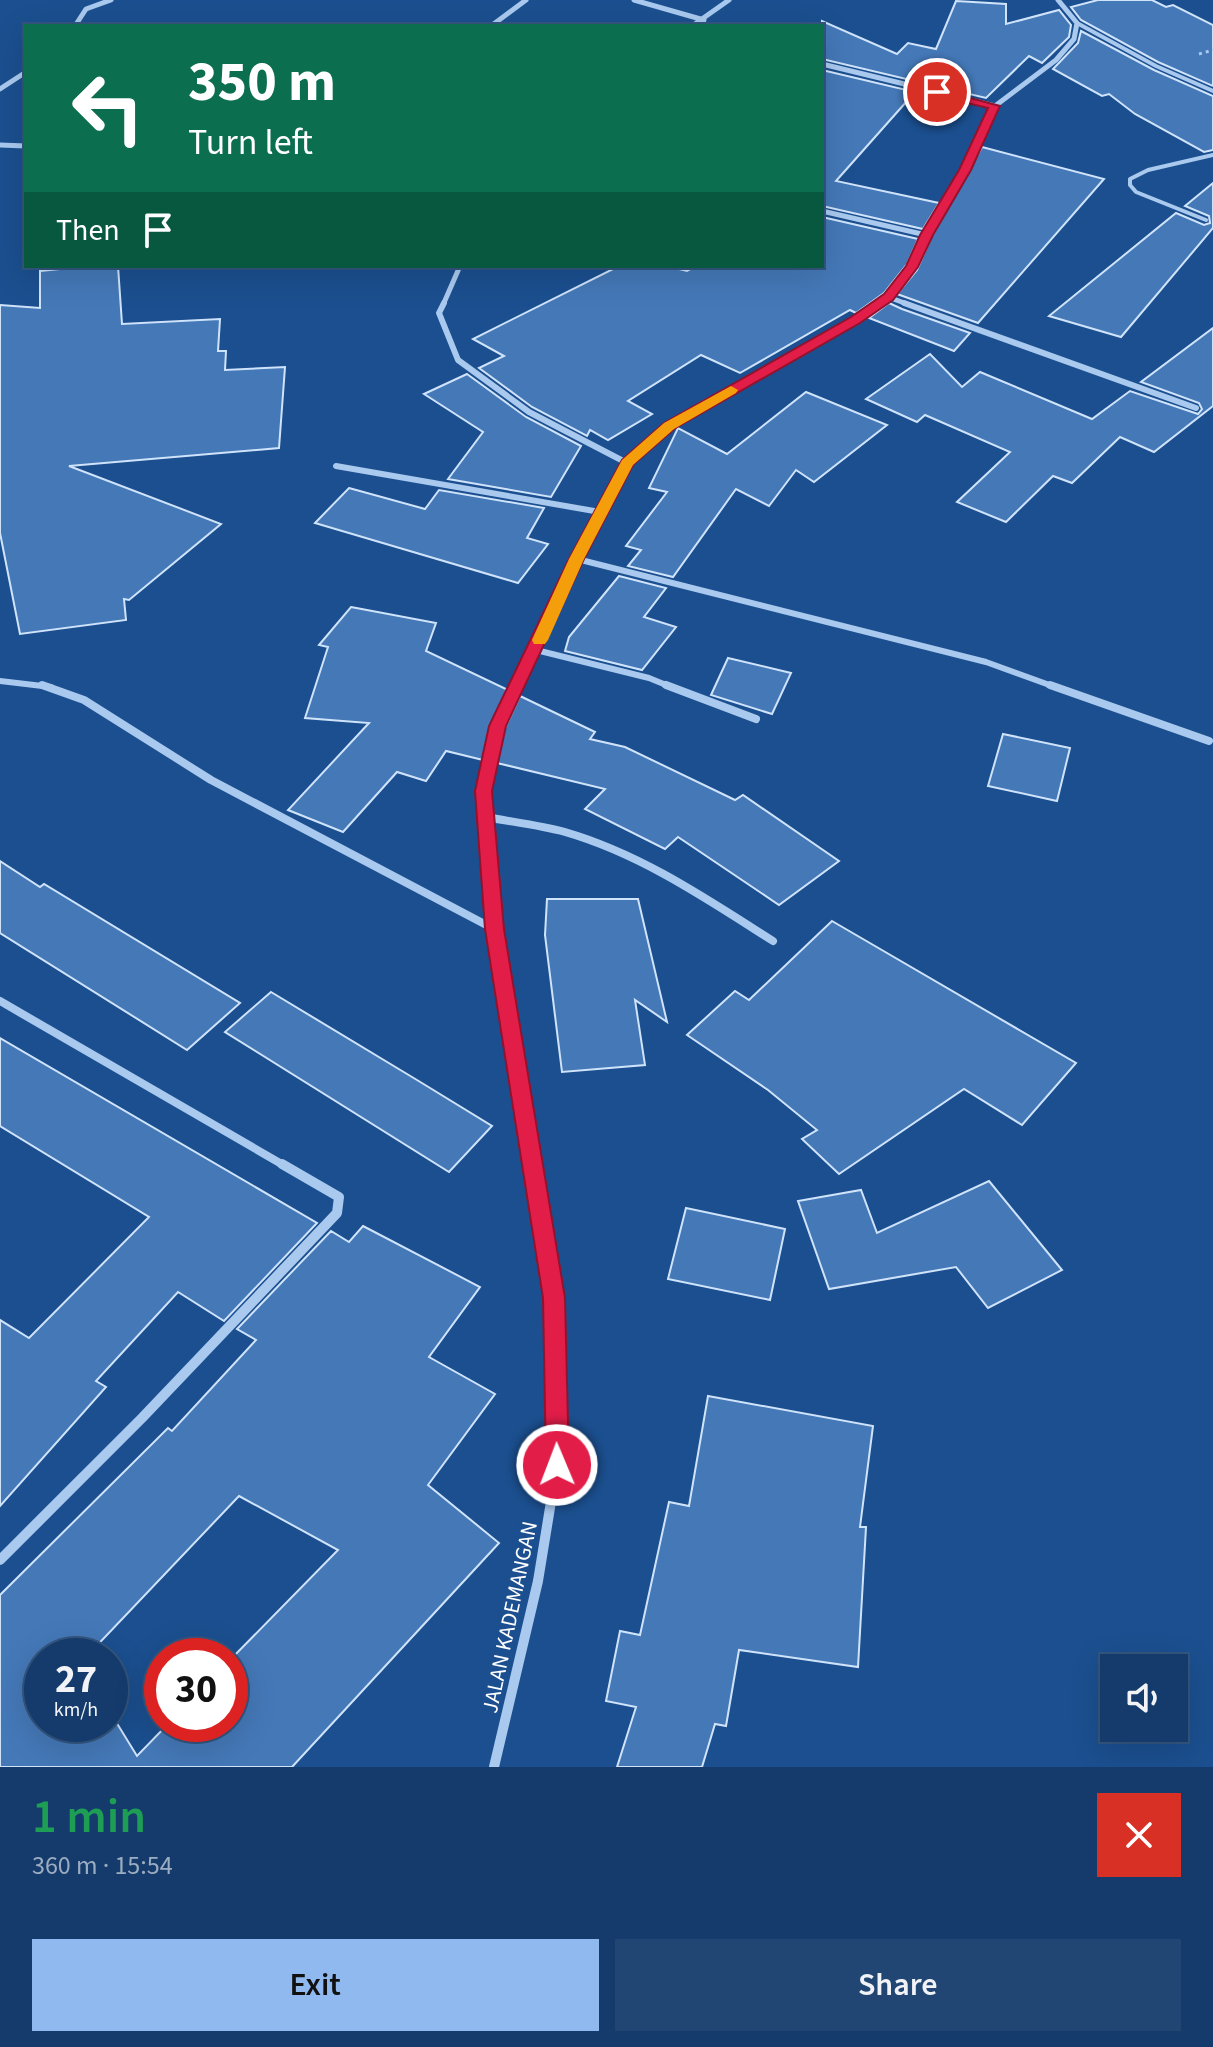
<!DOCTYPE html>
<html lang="en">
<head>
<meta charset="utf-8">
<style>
	body { margin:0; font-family:"Source Sans 3",sans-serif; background:#214673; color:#f1f3f6; height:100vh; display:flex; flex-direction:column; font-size:30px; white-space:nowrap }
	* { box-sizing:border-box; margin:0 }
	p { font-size:26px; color:#9dadc1 }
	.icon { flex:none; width:44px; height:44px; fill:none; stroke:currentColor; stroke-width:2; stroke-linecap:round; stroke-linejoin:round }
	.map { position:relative; height:1767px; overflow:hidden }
	.panel { display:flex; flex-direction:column; background:#143b6b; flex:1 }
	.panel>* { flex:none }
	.banner { position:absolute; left:24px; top:24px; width:800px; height:244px; border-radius:0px; box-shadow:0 8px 32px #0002,0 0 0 2px #33557e; background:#0b6e4f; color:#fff; overflow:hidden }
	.tools { position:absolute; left:1100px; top:1654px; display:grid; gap:16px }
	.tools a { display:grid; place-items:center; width:88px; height:88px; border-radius:0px; background:#143b6b; box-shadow:0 8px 32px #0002,0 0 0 2px #33557e; font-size:40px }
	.speed { position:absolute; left:24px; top:1638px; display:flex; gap:16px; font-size:40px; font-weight:700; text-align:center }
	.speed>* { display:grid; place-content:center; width:104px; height:104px; border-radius:50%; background:#143b6b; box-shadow:0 8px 32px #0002,0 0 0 2px #33557e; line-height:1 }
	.speed small { font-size:20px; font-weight:400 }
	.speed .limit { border:12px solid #d22; background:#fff; color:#111 }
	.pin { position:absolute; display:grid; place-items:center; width:68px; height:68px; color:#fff; margin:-34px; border:4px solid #fff; border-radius:50%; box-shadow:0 2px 8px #0007 }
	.me { position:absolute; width:88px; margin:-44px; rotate:359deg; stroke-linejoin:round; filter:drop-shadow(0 0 6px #0008) }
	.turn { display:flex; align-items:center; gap:28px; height:168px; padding:0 32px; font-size:36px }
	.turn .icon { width:104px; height:104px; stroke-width:2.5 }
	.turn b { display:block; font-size:56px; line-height:68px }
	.then { display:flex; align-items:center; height:76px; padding:0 32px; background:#0003; gap:16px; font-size:30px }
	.round { display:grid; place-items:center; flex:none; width:84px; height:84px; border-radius:0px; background:#214673 }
	.head { display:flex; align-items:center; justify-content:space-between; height:136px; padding:0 32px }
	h1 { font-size:48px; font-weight:600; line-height:60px; color:#1e9e55 }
	.action { display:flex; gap:16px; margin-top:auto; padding:16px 32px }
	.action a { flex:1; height:92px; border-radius:0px; background:#90b9f0; color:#111; font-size:32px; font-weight:600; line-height:92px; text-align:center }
	.action a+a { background:#214673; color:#f1f3f6 }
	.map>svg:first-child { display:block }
</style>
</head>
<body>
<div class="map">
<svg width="1213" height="1767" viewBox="0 0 1213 1767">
	<rect width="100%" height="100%" fill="#1b4f8f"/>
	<g fill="#4478b7" stroke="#cfe3fa" stroke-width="2" fill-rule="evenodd">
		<polygon points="1098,0 1152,0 1166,7 1173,5 1213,25 1213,86 1158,62 1081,20 1071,7"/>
		<polygon points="956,1 1006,4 1006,24 1059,10 1071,25 1069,37 1042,63 1029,56 986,98 822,59 822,21 897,54 908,43 936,49"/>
		<polygon points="1081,31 1154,70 1213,96 1213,150 1204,152 1135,114 1109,94 1102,96 1053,69 1078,43"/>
		<polygon points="822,70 915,92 836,181 939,203 923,229 822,206"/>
		<polygon points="982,147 1104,179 978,323 897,294 917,270 931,238"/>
		<polygon points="1213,183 1213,228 1121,337 1049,316 1176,213 1204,225 1210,223 1209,216 1185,206"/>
		<polygon points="822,217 918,239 907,264 884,293 856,313 850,310 740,373 701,355 628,401 652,414 608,440 590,430 587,436 532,407 479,368 504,356 473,339 619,266 667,266 687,271 696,266 822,266"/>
		<polygon points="90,266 118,266 122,324 220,319 218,351 226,351 225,370 285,367 279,448 69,466 221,524 129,600 124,599 126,620 20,634 0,533 0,305 40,308 40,271"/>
		<polygon points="889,303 902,309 970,333 954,351 869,318"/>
		<polygon points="1213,328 1213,406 1154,452 1120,437 1072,483 1053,476 1006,522 957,502 1010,452 925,415 917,422 866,399 930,354 962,387 980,372 1092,419 1130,391 1198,414 1202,409 1199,403 1141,382"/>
		<polygon points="467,374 526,417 581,446 551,497 448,479 483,432 424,394"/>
		<polygon points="806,392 887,425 814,482 796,470 769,506 736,489 673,577 628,566 641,550 626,546 667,492 649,488 678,428 727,454"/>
		<polygon points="349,488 425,509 439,490 544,508 527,538 548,544 518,583 315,523"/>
		<polygon points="619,576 666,588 644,617 676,627 642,670 565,651 569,637"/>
		<polygon points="351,607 436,623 426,651 508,690 492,723 483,760 446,751 426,781 397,772 343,832 288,810 369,723 305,718 328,647 319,645"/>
		<polygon points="728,658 791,673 772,714 711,695"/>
		<polygon points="520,696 595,732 590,739 625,747 735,800 743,795 839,861 779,905 678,837 665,849 585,809 605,789 497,763 505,728"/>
		<polygon points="1003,734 1070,748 1057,801 988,786"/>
		<polygon points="0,861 40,887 44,884 240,1003 187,1050 0,933"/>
		<polygon points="547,899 638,899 667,1022 635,1000 645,1065 562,1072 545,935"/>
		<polygon points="832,921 1076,1063 1022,1125 964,1089 839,1174 802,1139 817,1130 768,1090 687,1035 735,991 749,1000"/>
		<polygon points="271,992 417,1080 492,1126 449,1172 225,1032"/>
		<polygon points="0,1038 317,1223 224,1321 178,1292 96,1381 106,1387 0,1506 0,1320 29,1338 149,1217 0,1126"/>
		<polygon points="989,1181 1062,1270 988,1308 956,1267 829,1289 798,1201 861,1190 877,1233"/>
		<polygon points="686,1208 785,1229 770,1300 668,1279"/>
		<path d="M363 1226 480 1287 429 1357 495 1394 428 1485 499 1543 292 1767H0V1595L168 1428 172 1431 256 1340 237 1329 331 1231 349 1242ZM239 1496 338 1550 230 1660V1724H168L137 1756 110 1712V1724H42V1656H87Z"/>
		<polygon points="708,1396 873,1426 860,1527 866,1527 858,1667 739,1650 726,1726 715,1724 702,1767 617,1767 636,1707 606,1701 620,1631 640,1635 669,1502 689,1506"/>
	</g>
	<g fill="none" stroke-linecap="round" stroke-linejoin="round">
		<polyline stroke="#a9c9ee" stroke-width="3" stroke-dasharray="3 4" stroke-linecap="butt" points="1199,54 1213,50"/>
		<g stroke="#a9c9ee" stroke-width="4">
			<polyline points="1077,23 1156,66 1213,91"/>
			<polyline points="1206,220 1136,192 1130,185 1130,179 1148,170 1213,155"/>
		</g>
		<g stroke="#a9c9ee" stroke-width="5">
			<polyline points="634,0 704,20"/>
			<polyline points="75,26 86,9 111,0"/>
			<polyline points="491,26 526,0"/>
			<polyline points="692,26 729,0"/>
			<polyline points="822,64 995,106"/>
			<polyline points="0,89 26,72"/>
			<polyline points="0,145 26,146"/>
			<polyline points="822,211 926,235"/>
			<polyline points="888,297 910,305"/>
			<polyline points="443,305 460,266"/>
			<polyline points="877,305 888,297 912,267 926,235 965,170 995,106 1056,60 1074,39 1077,23 1058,0"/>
		</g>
		<g stroke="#a9c9ee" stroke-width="6">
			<polyline points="444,303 439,313 458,360 529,412 627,463"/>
			<polyline points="904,303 1196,408"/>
			<polyline points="336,466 600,512"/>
			<polyline points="577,559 986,662 1055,687"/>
			<polyline points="536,650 649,678 671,687"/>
			<polyline points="0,681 51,687"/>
			<polyline points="517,687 627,463 669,426 856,320 880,303"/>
		</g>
		<g stroke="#a9c9ee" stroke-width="8">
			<polyline points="42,685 84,700 211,780 494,929"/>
			<polyline points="518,685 498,726 483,791 494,929 533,1166"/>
			<polyline points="666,685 756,719"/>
			<polyline points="1050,685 1209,741"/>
			<path d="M486 817C512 822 539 825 565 832 641 854 707 899 773 941"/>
			<polyline points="0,1001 285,1166"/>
		</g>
		<g stroke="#a9c9ee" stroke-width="10">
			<polyline points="0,1560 142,1418 337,1213 339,1197 282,1164"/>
			<polyline points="494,1767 538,1581 557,1465 554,1298 532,1164"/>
		</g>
	</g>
	<polygon fill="#e11d48" stroke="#92132f" stroke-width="2" points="937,89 1000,106 971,170 933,235 918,267 893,300 860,323 674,429 633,465 584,559 506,726 492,791 504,929 565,1298 569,1465 566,1472 557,1476 549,1472 546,1465 543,1298 485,929 475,791 489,726 569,559 622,460 664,423 851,317 884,294 906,266 920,235 959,170 988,108 933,95 932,92"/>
	<polygon fill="#f59e0b" points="731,386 738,390 736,393 674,429 633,465 584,559 548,640 545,644 534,644 532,640 569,559 622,460 664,423"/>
	<g text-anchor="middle" stroke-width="8" stroke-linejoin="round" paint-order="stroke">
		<g font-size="22" fill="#fff" stroke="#1b4f8f">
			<text transform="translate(509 1617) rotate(-78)" y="8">JALAN KADEMANGAN</text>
		</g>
	</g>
</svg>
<div class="tools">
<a><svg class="icon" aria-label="sound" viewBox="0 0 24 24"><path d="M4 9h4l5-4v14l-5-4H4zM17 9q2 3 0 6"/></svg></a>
</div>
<div class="speed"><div>27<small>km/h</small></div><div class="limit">30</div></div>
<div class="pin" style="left:937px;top:92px;background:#d93025"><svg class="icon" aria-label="arrive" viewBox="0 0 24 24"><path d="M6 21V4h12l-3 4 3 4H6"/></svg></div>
<svg class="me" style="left:557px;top:1465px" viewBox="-20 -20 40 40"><circle r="17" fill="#e11d48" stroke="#fff" stroke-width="3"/><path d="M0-11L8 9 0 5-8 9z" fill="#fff"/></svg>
<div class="banner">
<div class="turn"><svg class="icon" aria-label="left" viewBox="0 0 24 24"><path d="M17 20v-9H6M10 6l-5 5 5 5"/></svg><div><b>350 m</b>Turn left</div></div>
<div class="then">Then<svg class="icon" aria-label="arrive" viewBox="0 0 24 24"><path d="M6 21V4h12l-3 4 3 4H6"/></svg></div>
</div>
</div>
<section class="panel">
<div class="head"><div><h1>1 min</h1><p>360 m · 15:54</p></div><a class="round" style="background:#d93025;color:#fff"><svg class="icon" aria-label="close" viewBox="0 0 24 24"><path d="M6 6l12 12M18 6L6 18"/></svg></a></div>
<div class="action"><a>Exit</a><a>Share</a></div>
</section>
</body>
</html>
